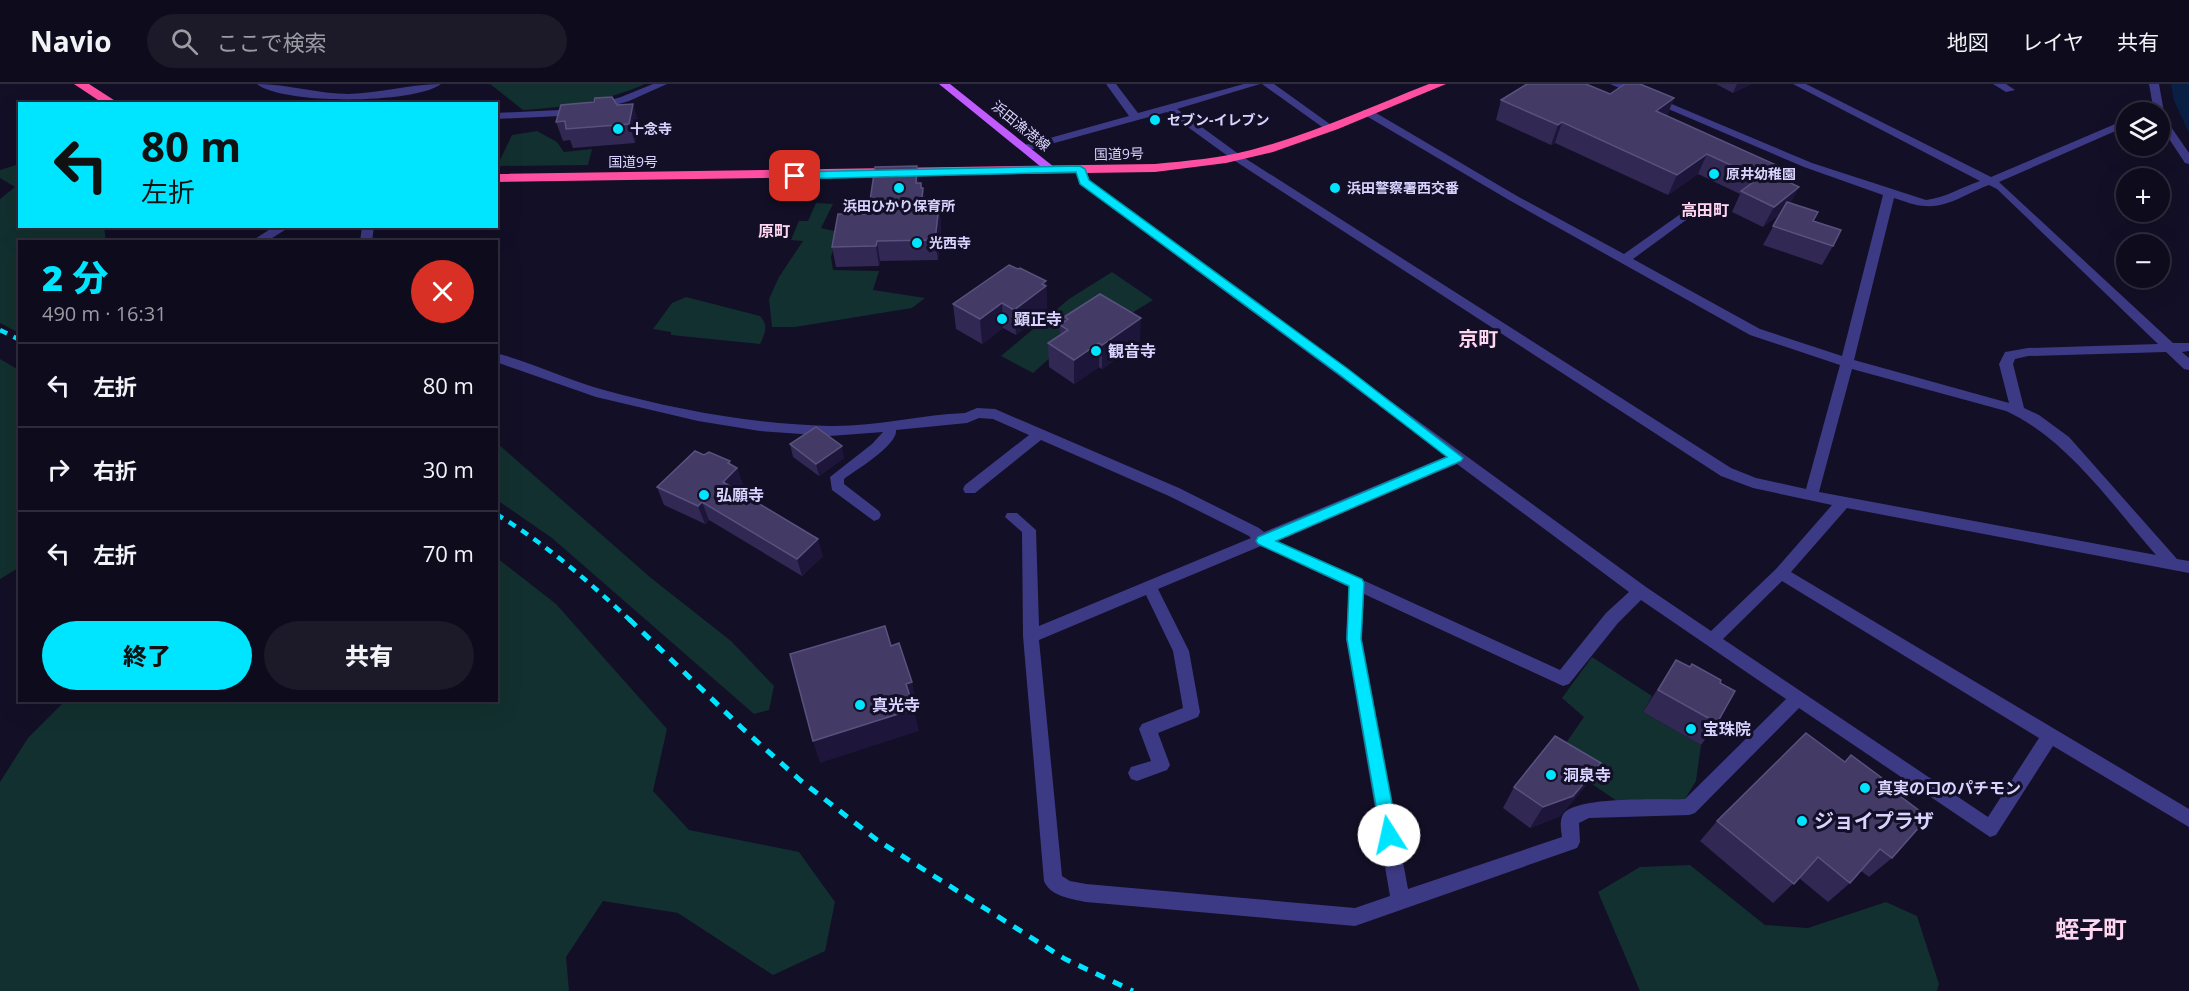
<!DOCTYPE html>
<html lang="ja">
<head>
<meta charset="utf-8">
<style>
	body { margin:0; font-family:"Open Sans","Noto Sans JP",sans-serif; background:#1c1929; color:#f1f3f6; height:100vh; display:flex; flex-direction:column; font-size:22px; white-space:nowrap }
	* { box-sizing:border-box; margin:0 }
	p { font-size:20px; color:#9b9ba3 }
	.icon { flex:none; width:33px; height:33px; fill:none; stroke:currentColor; stroke-width:2; stroke-linecap:round; stroke-linejoin:round }
	.map { position:relative; flex:1; overflow:hidden }
	.details { position:absolute; left:18px; top:156px; width:480px; height:462px; display:flex; flex-direction:column; background:#0e0b1c; border-radius:0px; box-shadow:0 6px 24px #0002,0 0 0 2px #2e2b3b }
	.details>* { flex:none }
	.banner { position:absolute; left:18px; top:18px; width:480px; height:126px; border-radius:0px; box-shadow:0 6px 24px #0002,0 0 0 2px #2e2b3b; background:#00e5ff; color:#111; overflow:hidden }
	.tools { position:absolute; left:2116px; top:18px; display:grid; gap:12px }
	.tools a { display:grid; place-items:center; width:54px; height:54px; border-radius:50%; background:#0e0b1c; box-shadow:0 6px 24px #0002,0 0 0 2px #2e2b3b; font-size:30px }
	.pin { position:absolute; display:grid; place-items:center; width:51px; height:51px; color:#fff; margin:-26px; border-radius:12px; box-shadow:0 3px 9px #0006 }
	.me { position:absolute; width:66px; margin:-33px; rotate:350deg; stroke-linejoin:round; filter:drop-shadow(0 0 4px #0008) }
	.turn { display:flex; align-items:center; gap:21px; height:126px; padding:0 24px; font-size:27px }
	.turn .icon { width:78px; height:78px; stroke-width:2.5 }
	.turn b { display:block; font-size:42px; line-height:51px }
	.round { display:grid; place-items:center; flex:none; width:63px; height:63px; border-radius:32px; background:#1c1929 }
	.overview { display:flex; align-items:center; justify-content:space-between; height:102px; padding:0 24px }
	h1 { font-size:36px; font-weight:800; line-height:45px; color:#00e5ff }
	.action { display:flex; gap:12px; margin-top:auto; padding:12px 24px }
	.action a { flex:1; height:69px; border-radius:36px; background:#00e5ff; color:#111; font-size:24px; font-weight:800; line-height:69px; text-align:center }
	.action a+a { background:#1c1929; color:#f1f3f6 }
	ul { padding:0; list-style:none }
	li { display:flex; align-items:center; gap:18px; height:84px; padding:0 24px; border-top:2px solid #2e2b3b }
	li div { flex:1 }
	li b { display:block; font-size:22px }
	li em { font-style:normal }
	header { display:flex; align-items:center; gap:36px; box-sizing:border-box; height:84px; padding:0 30px; background:#0e0b1c; border-bottom:2px solid #2e2b3b }
	header strong { font-size:28px }
	nav { display:flex; gap:33px; margin-inline-start:auto; font-size:21px }
	.search { width:420px; height:54px; background:#1c1929; display:flex; align-items:center; gap:15px; box-sizing:border-box; padding:0 21px; border-radius:33px; color:#9b9ba3; font-size:22px }
	.map>svg:first-child { display:block }
</style>
</head>
<body>
<header>
<strong>Navio</strong>
<div class="search"><svg class="icon" aria-label="search" viewBox="0 0 24 24"><circle cx="10" cy="10" r="6"/><path d="M15 15l6 6"/></svg>ここで検索</div>
<nav><a>地図</a><a>レイヤ</a><a>共有</a></nav>
</header>
<div class="map">
<svg width="2189" height="907" viewBox="0 0 2189 907">
	<rect width="100%" height="100%" fill="#130f26"/>
	<g fill="#12302f">
		<path d="M490 0H645C603 18 568 23 523 26Z"/>
		<polygon points="537,47 557,58 564,68 592,65 588,81 497,82 512,51"/>
		<polygon points="19,80 20,142 104,143 106,157 20,158 19,249 0,239 0,115 15,103 0,94 0,86"/>
		<polygon points="816,119 833,120 821,144 838,148 831,173 833,186 879,187 873,206 925,214 912,224 795,243 772,243 769,215 779,193 803,157 791,156 799,137 808,137"/>
		<polygon points="1112,188 1153,216 1111,242 1060,265 1033,289 1001,272 1069,215"/>
		<path d="M686 213 760 232C769 242 765 249 760 260L671 251V248L653 245 672 219Z"/>
		<polygon points="0,275 19,286 20,483 0,495"/>
		<polygon points="497,359 651,494 731,557 774,602 769,626 754,630 552,454 497,416"/>
		<polygon points="497,474 556,520 667,645 653,707 689,746 799,768 835,818 825,867 773,891 678,829 603,817 566,873 569,907 0,907 0,698 28,654 65,617 496,616"/>
		<polygon points="1592,573 1652,612 1643,628 1701,661 1696,697 1685,715 1620,719 1555,675 1584,633 1562,614"/>
		<polygon points="1690,781 1765,841 1808,844 1886,818 1917,832 1939,900 1937,907 1640,907 1598,808 1640,783"/>
	</g>
	<polygon fill="#0a1f44" points="2171,0 2189,0 2189,49 2174,17"/>
	<g fill="none" stroke-linecap="round" stroke-linejoin="round">
		<g fill="#3d3a85" fill-rule="evenodd">
			<path d="M257 0C288 0 318 10 349 10 380 9 410 0 441 0 415 20 283 21 257 0Z"/>
			<polygon points="653,0 667,0 629,17 581,31 496,35 496,29 580,25 621,13"/>
			<path d="M1106 0H1116L1138 29 1244 0H1260L1177 25 1240 71 1731 384 1756 394 1806 405 1840 281 1750 251 1509 116 1363 30V26H1371L1517 112 1624 170 1689 124H1697V128L1633 175 1760 245 1842 272 1883 111 1804 83 1610 0H1624L1812 79 1926 116C1945 114 1962 103 1980 97L1793 0H1806L1991 93 2127 35V42L1999 98 2173 259H2189V267L2182 268 2189 274V286L2184 285 2166 268 2028 272 2015 275 2013 280 2024 324 2039 331 2069 353 2177 475 2189 477V489L1847 424 1791 488 2189 725V743L2053 662 1996 751 1990 753 1799 624 1695 729 1689 731 1589 734 1579 739 1580 758 1577 764 1355 842 1086 818C1071 815 1050 812 1044 797L1023 552 1022 448 1005 433 1007 429H1017L1036 446 1039 542 1251 454 1249 452 1169 412 1041 356 975 409H965L963 405 965 401 1029 351 993 335 979 334 967 339 896 346C898 361 856 386 844 395V400L879 427 881 431 879 435 874 437 832 406 830 393 872 360 883 348 830 352 760 347 698 337 596 313 496 278V269C533 279 568 296 604 306 677 326 753 340 829 342 874 343 919 331 965 329L977 324 995 325 1179 404 1259 444 1264 448 1447 372 1080 100 1075 85 1081 82 1087 85 1089 97 1646 503 1711 547 1776 485 1832 421 1753 404 1721 392 1232 75 1167 28 1029 66H1021V62L1129 32ZM1989 101 1997 105 2158 260 2028 264 2005 268 1999 280 2009 319 1854 276 1894 114C1904 117 1915 122 1926 122 1948 124 1969 108 1989 101ZM1852 285 2006 327C2066 354 2113 422 2156 471L1819 408ZM1457 380 1629 508 1606 529 1560 586 1275 456ZM1261 462 1349 503 1346 555 1390 812 1355 824 1086 800 1070 797 1062 792 1039 556 1146 511 1173 567 1183 624 1142 640 1139 645 1151 677 1131 683 1128 689 1131 695 1137 697 1167 686 1170 681 1158 649 1198 633 1200 628 1189 567 1158 505ZM1782 497 2039 654 1988 733 1723 555ZM1364 510 1563 602 1569 600 1618 539 1641 516 1786 615 1685 715C1660 716 1580 712 1564 729 1559 735 1561 746 1562 753L1408 805 1362 555Z"/>
			<polygon points="1262,0 1274,0 1334,43 1333,45 1325,45"/>
			<polygon points="1993,0 2006,0 2015,6 2006,8"/>
			<polygon points="2149,0 2159,0 2164,28 2162,30 2189,69 2189,80 2185,79 2160,41 2160,28 2154,28"/>
			<polygon points="275,142 291,142 266,158 250,158"/>
			<polygon points="362,142 374,142 372,158 360,158"/>
		</g>
		<polygon fill="#c25bff" fill-rule="evenodd" points="939,0 950,0 1054,83 1054,87 1046,87"/>
		<g fill="#ff4fa3" fill-rule="evenodd">
			<polygon points="74,0 89,0 120,20 104,20"/>
			<path d="M1429 0H1446L1338 45 1273 68 1226 79 1155 88 496 98V90L1155 80C1187 77 1220 74 1251 66 1312 50 1370 23 1429 0Z"/>
		</g>
		<g stroke="#00e5ff" stroke-width="4.5" stroke-dasharray="8 7" stroke-linecap="butt">
			<polyline points="0,246 20,256"/>
			<path d="M496 430C546 460 588 497 631 537"/>
		</g>
		<polyline stroke="#00e5ff" stroke-width="5" stroke-dasharray="10 9" stroke-linecap="butt" points="629,535 742,644 800,696 877,756 1065,875 1133,907"/>
	</g>
	<g fill="#312854">
		<polygon points="1716,0 1751,0 1733,9"/>
		<polygon points="1610,10 1674,14 1667,32 1785,85 1780,94 1791,119 1813,137 1833,162 1822,181 1763,161 1780,130 1763,143 1732,128 1740,110 1698,90 1668,111 1555,59 1551,61 1496,36 1501,16"/>
		<polygon points="594,18 617,21 639,39 635,59 573,64 570,56 563,57 556,38"/>
		<polygon points="917,82 919,99 922,104 923,104 926,122 939,122 941,141 938,176 880,177 879,182 836,183 832,163 868,130"/>
		<polygon points="1018,185 1046,197 1047,227 1016,251 1003,244 982,260 956,245 953,220"/>
		<polygon points="1064,233 1140,258 1102,285 1099,283 1074,300 1049,283 1048,259 1060,251 1060,241 1064,238"/>
		<polygon points="790,360 844,374 819,392 793,373"/>
		<polygon points="704,371 730,377 731,381 737,384 743,401 738,407 823,472 802,492 709,436 705,440 664,421 657,403"/>
		<polygon points="1676,576 1720,599 1717,639 1701,661 1643,628"/>
		<polygon points="1844,677 1884,700 1892,774 1869,793 1861,787 1850,799 1828,818 1799,794 1773,819 1700,757 1717,737"/>
		<polygon points="1587,700 1560,732 1530,744 1503,724 1514,703"/>
	</g>
	<g fill="#1d163a">
		<polygon points="1737,0 1751,0 1733,9"/>
		<polygon points="1674,14 1666,34 1656,27"/>
		<polygon points="633,20 639,39 635,59 629,40"/>
		<polygon points="1562,38 1555,59 1551,61 1558,41"/>
		<polygon points="1707,70 1698,90 1668,111 1677,91"/>
		<polygon points="917,82 920,102 916,99"/>
		<polygon points="1785,85 1775,106 1776,92"/>
		<polygon points="921,99 923,109 923,104 926,123 921,122"/>
		<polygon points="1799,103 1789,123 1763,143 1774,123"/>
		<polygon points="939,122 941,141 938,176 935,156"/>
		<polygon points="877,157 880,177 879,182 876,162"/>
		<polygon points="1046,197 1047,227 1016,251 1014,226"/>
		<polygon points="1002,219 1003,244 982,260 980,235"/>
		<polygon points="1141,234 1140,258 1102,285 1102,261"/>
		<polygon points="1099,259 1099,283 1074,300 1074,276"/>
		<polygon points="842,362 844,374 819,392 816,380"/>
		<polygon points="730,377 734,387 737,384 743,401 729,416 723,398 728,379"/>
		<polygon points="702,418 709,436 705,440 698,422"/>
		<polygon points="818,455 823,472 802,492 797,475"/>
		<polygon points="912,598 917,620 911,622 906,600"/>
		<polygon points="914,625 919,647 820,679 813,657"/>
		<polygon points="1601,679 1587,700 1560,732 1530,744 1543,723"/>
	</g>
	<g fill="#433a66" stroke="#5a527e" stroke-width="1.5">
		<polygon points="1527,0 1586,0 1610,10 1625,0 1640,0 1674,14 1656,27 1785,85 1776,92 1799,103 1774,123 1741,107 1759,94 1707,70 1677,91 1562,38 1558,41 1501,16"/>
		<polygon points="612,13 617,21 633,20 629,40 566,45 565,37 556,38 561,21 594,18 595,14"/>
		<polygon points="917,82 916,99 921,99 921,104 923,104 921,122 939,122 935,156 877,157 876,162 832,163 838,130 868,130 875,83"/>
		<polygon points="1787,118 1818,128 1813,137 1841,146 1833,162 1773,142"/>
		<polygon points="1009,181 1018,185 1020,184 1046,197 1042,200 1046,202 1014,226 1002,219 980,235 953,220"/>
		<polygon points="1100,210 1141,234 1102,261 1099,259 1074,276 1048,259 1068,246 1060,241 1068,235 1064,233"/>
		<polygon points="816,343 842,362 816,380 790,360"/>
		<polygon points="695,367 704,371 709,368 730,377 728,379 737,384 723,398 818,455 797,475 702,418 698,422 657,403"/>
		<polygon points="885,542 891,562 899,559 912,598 906,600 914,625 813,657 790,570"/>
		<polygon points="1676,576 1690,583 1692,580 1721,596 1720,599 1735,607 1717,639 1658,606"/>
		<polygon points="1806,649 1845,678 1851,671 1886,697 1884,700 1928,733 1892,774 1880,765 1850,799 1818,773 1794,800 1717,737"/>
		<polygon points="1555,652 1601,679 1573,712 1543,723 1514,703"/>
	</g>
	<polygon fill="#00e5ff" stroke="#0095a6" stroke-width="1.5" points="1080,82 1085,85 1089,96 1348,285 1463,374 1461,377 1276,457 1362,495 1364,499 1361,555 1398,751 1395,756 1389,758 1383,756 1381,751 1347,555 1349,502 1258,460 1256,457 1258,453 1447,373 1340,291 1080,100 1076,88 795,95 790,92 795,88"/>
	<g fill="#00e5ff" stroke="#130f26" stroke-width="2">
		<circle cx="1155" cy="36" r="6"/>
		<circle cx="618" cy="45" r="6"/>
		<circle cx="1714" cy="90" r="6"/>
		<circle cx="899" cy="104" r="6"/>
		<circle cx="1335" cy="104" r="6"/>
		<circle cx="917" cy="159" r="6"/>
		<circle cx="1002" cy="235" r="6"/>
		<circle cx="1096" cy="267" r="6"/>
		<circle cx="704" cy="411" r="6"/>
		<circle cx="860" cy="621" r="6"/>
		<circle cx="1691" cy="645" r="6"/>
		<circle cx="1551" cy="691" r="6"/>
		<circle cx="1865" cy="704" r="6"/>
		<circle cx="1802" cy="737" r="6"/>
	</g>
	<g text-anchor="middle" stroke-width="6" stroke-linejoin="round" paint-order="stroke">
		<g font-size="14" font-weight="bold" fill="#d9d4ff" stroke="#130f26" text-anchor="start">
			<text x="1167" y="41">セブン-イレブン</text>
			<text x="630" y="50">十念寺</text>
			<text x="1726" y="95">原井幼稚園</text>
			<text x="1347" y="109">浜田警察署西交番</text>
			<text x="899" y="127" text-anchor="middle">浜田ひかり保育所</text>
			<text x="929" y="164">光西寺</text>
		</g>
		<g font-size="14" fill="#d9d4ff" stroke="#130f26">
			<text transform="translate(1021 42) rotate(39)" y="5">浜田漁港線</text>
			<text transform="translate(1119 70) rotate(-1)" y="5">国道9号</text>
			<text x="633" y="83">国道9号</text>
		</g>
		<g font-size="16" font-weight="bold" fill="#ffd6f0" stroke="#130f26">
			<text x="1705" y="132">高田町</text>
			<text x="774" y="153">原町</text>
		</g>
		<g font-size="16" font-weight="bold" fill="#d9d4ff" stroke="#130f26" text-anchor="start">
			<text x="1014" y="241">顕正寺</text>
			<text x="1108" y="273">観音寺</text>
			<text x="716" y="417">弘願寺</text>
			<text x="872" y="627">真光寺</text>
			<text x="1703" y="651">宝珠院</text>
			<text x="1563" y="697">洞泉寺</text>
			<text x="1877" y="710">真実の口のパチモン</text>
		</g>
		<g font-size="20" font-weight="bold" fill="#ffd6f0" stroke="#130f26">
			<text x="1478" y="262">京町</text>
		</g>
		<g font-size="20" font-weight="bold" fill="#d9d4ff" stroke="#130f26" text-anchor="start">
			<text x="1814" y="744">ジョイプラザ</text>
		</g>
		<g font-size="24" font-weight="bold" fill="#ffd6f0" stroke="#130f26">
			<text x="2091" y="854">蛭子町</text>
		</g>
	</g>
</svg>
<div class="tools">
<a><svg class="icon" aria-label="layers" viewBox="0 0 24 24"><path d="M12 4l9 5-9 5-9-5zM3 14l9 5 9-5"/></svg></a>
<a>+</a>
<a>−</a>
</div>
<div class="pin" style="left:795px;top:92px;background:#d93025"><svg class="icon" aria-label="arrive" viewBox="0 0 24 24"><path d="M6 21V4h12l-3 4 3 4H6"/></svg></div>
<svg class="me" style="left:1389px;top:751px" viewBox="-20 -20 40 40"><circle r="19" fill="#fff"/><path d="M0-13L10 11 0 6-10 11z" fill="#00e5ff"/></svg>
<div class="banner">
<div class="turn"><svg class="icon" aria-label="left" viewBox="0 0 24 24"><path d="M17 20v-9H6M10 6l-5 5 5 5"/></svg><div><b>80 m</b>左折</div></div>
</div>
<section class="details">
<div class="overview"><div><h1>2 分</h1><p>490 m · 16:31</p></div><a class="round" style="background:#d93025;color:#fff"><svg class="icon" aria-label="close" viewBox="0 0 24 24"><path d="M6 6l12 12M18 6L6 18"/></svg></a></div>
<ul>
<li><svg class="icon" aria-label="left" viewBox="0 0 24 24"><path d="M17 20v-9H6M10 6l-5 5 5 5"/></svg><div><b>左折</b></div><em>80 m</em></li>
<li><svg class="icon" aria-label="right" viewBox="0 0 24 24"><path d="M7 20v-9h11M14 6l5 5-5 5"/></svg><div><b>右折</b></div><em>30 m</em></li>
<li><svg class="icon" aria-label="left" viewBox="0 0 24 24"><path d="M17 20v-9H6M10 6l-5 5 5 5"/></svg><div><b>左折</b></div><em>70 m</em></li>
</ul>
<div class="action"><a>終了</a><a>共有</a></div>
</section>
</div>
</body>
</html>
